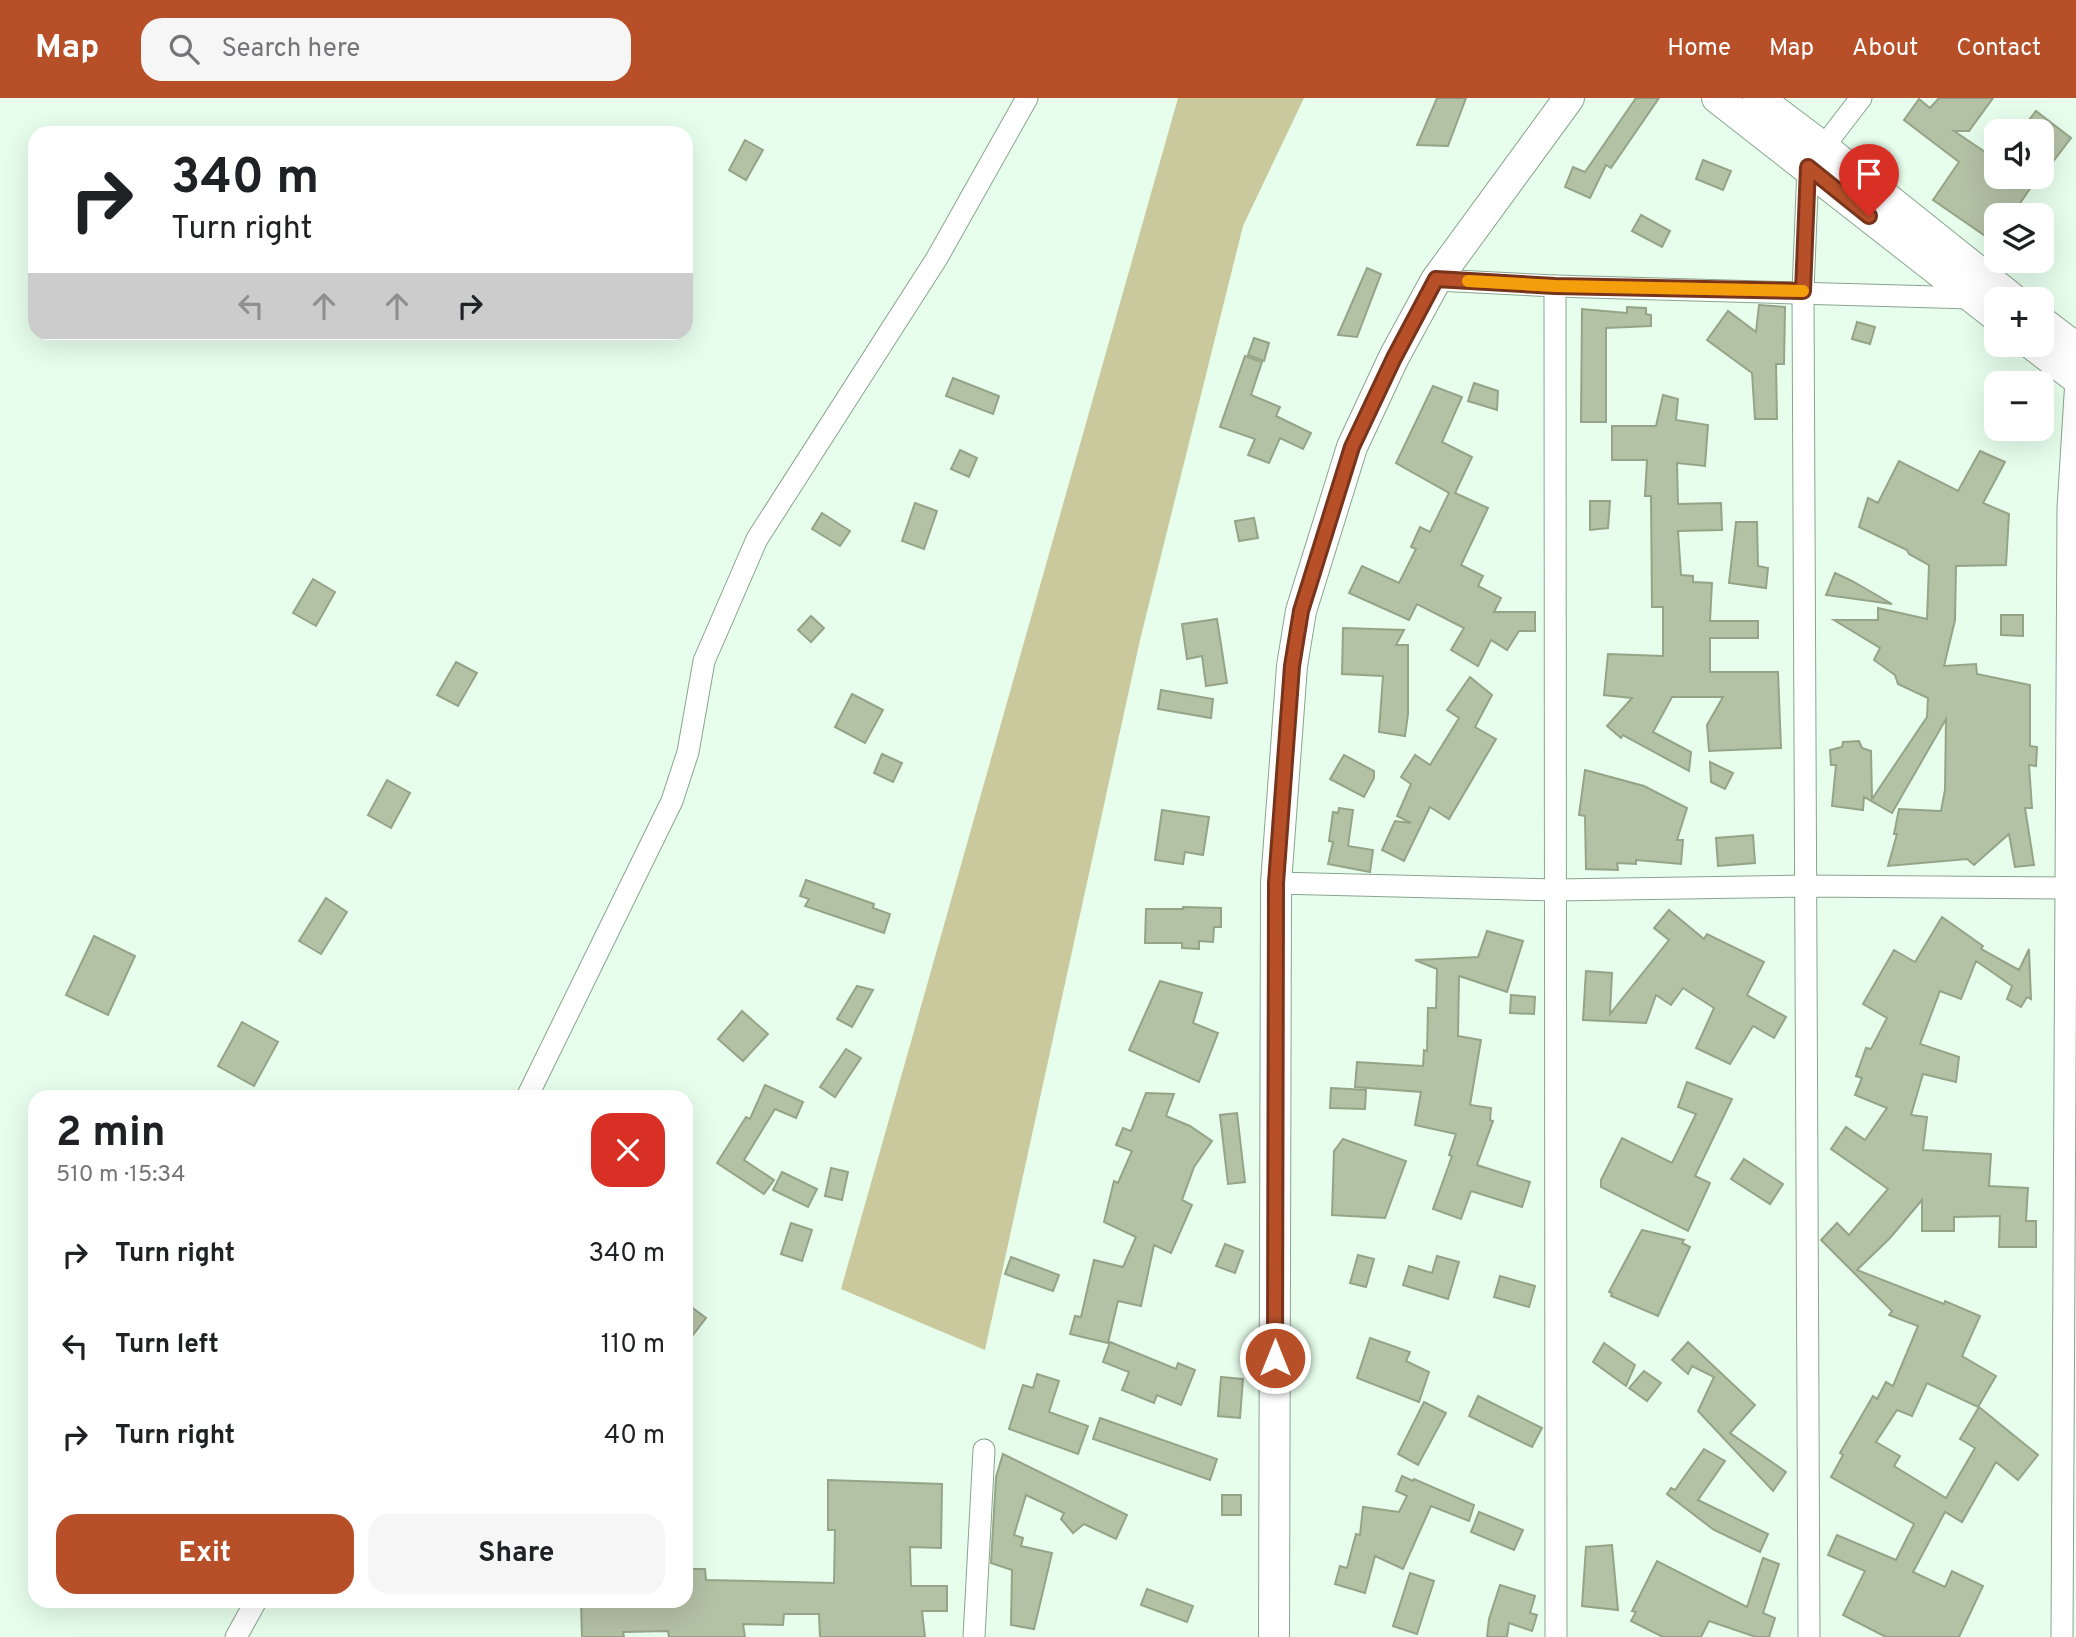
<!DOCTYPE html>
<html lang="en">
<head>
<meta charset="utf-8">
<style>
	body { margin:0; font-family:Overpass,sans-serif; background:#f6f6f6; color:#202124; height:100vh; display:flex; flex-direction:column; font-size:26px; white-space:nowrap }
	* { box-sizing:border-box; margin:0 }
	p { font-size:23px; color:#757577 }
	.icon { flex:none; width:38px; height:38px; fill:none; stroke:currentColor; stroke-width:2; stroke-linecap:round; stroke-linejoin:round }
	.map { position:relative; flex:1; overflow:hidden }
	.details { position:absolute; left:28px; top:992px; width:665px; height:518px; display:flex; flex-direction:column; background:#fff; border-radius:21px; box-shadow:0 7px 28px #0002 }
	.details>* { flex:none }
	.top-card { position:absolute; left:28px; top:28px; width:665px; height:214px; border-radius:21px; box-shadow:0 7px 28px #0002; background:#fff; color:#202124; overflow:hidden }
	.fabs { position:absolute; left:1984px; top:21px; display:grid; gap:14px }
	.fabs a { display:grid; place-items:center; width:70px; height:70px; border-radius:14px; background:#fff; box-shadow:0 7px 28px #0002; font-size:35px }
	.pin { position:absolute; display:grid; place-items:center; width:60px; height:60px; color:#fff; margin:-72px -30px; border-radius:50% 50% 50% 0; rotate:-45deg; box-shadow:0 0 7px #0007 }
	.pin .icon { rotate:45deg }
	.me { position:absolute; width:77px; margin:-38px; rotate:0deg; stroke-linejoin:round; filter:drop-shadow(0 0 5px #0008) }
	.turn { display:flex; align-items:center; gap:24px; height:147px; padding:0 28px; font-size:32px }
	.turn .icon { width:91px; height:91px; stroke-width:2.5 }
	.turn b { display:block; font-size:49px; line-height:60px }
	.lanes { display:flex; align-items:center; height:66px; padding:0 28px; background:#0003; justify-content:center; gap:35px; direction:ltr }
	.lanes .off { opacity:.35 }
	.round { display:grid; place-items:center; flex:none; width:74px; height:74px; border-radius:21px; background:#f6f6f6 }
	.headline { display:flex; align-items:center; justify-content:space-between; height:119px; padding:0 28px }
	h1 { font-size:42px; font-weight:700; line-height:52px }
	.primary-button { display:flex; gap:14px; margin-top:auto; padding:14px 28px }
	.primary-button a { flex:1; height:80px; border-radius:21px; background:#b75029; color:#fff; font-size:28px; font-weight:700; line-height:80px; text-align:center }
	.primary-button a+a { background:#f6f6f6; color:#202124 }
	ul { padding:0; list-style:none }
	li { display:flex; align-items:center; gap:21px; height:91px; padding:0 28px }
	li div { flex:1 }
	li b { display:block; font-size:26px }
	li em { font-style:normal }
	header { display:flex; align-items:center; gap:42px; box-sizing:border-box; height:98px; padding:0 35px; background:#b75029; color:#fff }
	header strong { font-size:33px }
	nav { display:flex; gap:38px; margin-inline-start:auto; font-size:24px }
	.search { width:490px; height:63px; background:#f6f6f6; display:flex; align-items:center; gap:18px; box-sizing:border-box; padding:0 24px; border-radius:21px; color:#757577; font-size:26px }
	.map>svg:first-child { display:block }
</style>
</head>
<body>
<header>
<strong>Map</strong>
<div class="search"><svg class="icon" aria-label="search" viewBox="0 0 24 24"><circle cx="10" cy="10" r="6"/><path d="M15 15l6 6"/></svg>Search here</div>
<nav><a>Home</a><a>Map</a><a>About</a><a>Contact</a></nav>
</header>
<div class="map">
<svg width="2076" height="1539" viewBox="0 0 2076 1539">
	<rect width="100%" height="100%" fill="#e7feec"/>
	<polygon fill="#cac99d" points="1178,0 1304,0 1243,128 1140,542 985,1252 841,1191"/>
	<g fill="#b3c1a5" stroke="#95a387" stroke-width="2">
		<polygon points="1437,0 1466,0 1448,48 1417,47"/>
		<polygon points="1636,0 1659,0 1611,70 1606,67 1590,100 1565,89 1573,69 1585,74"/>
		<polygon points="1939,0 1993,0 1969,33 1954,33 1997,62 1997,79 2038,79 2012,117 1997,117 1997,146 1933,102 1959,64 1904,22 1919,1 1930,10"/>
		<polygon points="2036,13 2071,40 2042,78 2042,33 2020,33"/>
		<polygon points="745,42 763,52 746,82 729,72"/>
		<polygon points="1703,62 1731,73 1723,92 1696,81"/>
		<polygon points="1641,117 1670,133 1662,149 1632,133"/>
		<polygon points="1367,170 1381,176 1357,239 1338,237"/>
		<polygon points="1759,207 1785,209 1784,266 1776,266 1777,321 1755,321 1752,275 1707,242 1728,213 1756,234"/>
		<polygon points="1627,209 1646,210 1646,216 1651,217 1651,228 1606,230 1606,324 1581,324 1582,211 1627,215"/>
		<polygon points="1857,224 1875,229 1870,246 1852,241"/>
		<polygon points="1254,240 1269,245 1264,263 1248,257"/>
		<polygon points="1245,258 1262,264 1251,297 1280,309 1276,318 1311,335 1303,351 1280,340 1269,365 1248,357 1255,341 1220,329"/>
		<polygon points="953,280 999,298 993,316 946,298"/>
		<polygon points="1474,285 1498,293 1497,312 1468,303"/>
		<polygon points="1433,288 1462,299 1442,344 1472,359 1455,395 1488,410 1461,467 1483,478 1478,488 1501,500 1494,514 1535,514 1535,533 1519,533 1507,552 1491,542 1478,568 1451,552 1464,530 1417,506 1409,522 1349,495 1362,468 1399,485 1416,451 1411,449 1420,429 1430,434 1449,395 1396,365"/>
		<polygon points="1663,297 1678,301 1676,322 1708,327 1705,368 1677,365 1678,406 1721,405 1722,432 1678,433 1681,477 1693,478 1693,484 1712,485 1710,523 1758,523 1758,540 1710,540 1710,574 1778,574 1781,650 1709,653 1707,627 1723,599 1672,599 1653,634 1691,654 1689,673 1623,637 1621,640 1607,628 1632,600 1604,597 1608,556 1663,558 1663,509 1652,509 1651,398 1645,398 1647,362 1612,362 1612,328 1656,328"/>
		<polygon points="960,352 977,360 969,379 951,371"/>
		<polygon points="1980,353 2005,364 1983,405 2009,416 2006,467 1956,468 1955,522 1944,568 1976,566 1977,576 2030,587 2030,648 2037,649 2036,668 2029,667 2032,710 2025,710 2034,767 2015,769 2009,736 1974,767 1967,761 1888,768 1897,736 1894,736 1899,711 1941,713 1945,692 1946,621 1892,715 1864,699 1863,712 1832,708 1836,667 1831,667 1830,652 1842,649 1843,644 1859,643 1862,650 1871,653 1872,701 1927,619 1928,600 1898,586 1895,577 1874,562 1880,550 1834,522 1878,522 1878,510 1927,521 1929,467 1909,456 1907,452 1859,429 1868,400 1878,405 1899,363 1958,393"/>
		<polygon points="1590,403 1610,403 1608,430 1590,432"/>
		<polygon points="915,405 937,413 924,451 902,443"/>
		<polygon points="822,415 850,433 840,448 812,431"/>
		<polygon points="1254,420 1258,440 1239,443 1235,423"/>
		<polygon points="1736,424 1757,424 1758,468 1768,470 1766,490 1729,485"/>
		<polygon points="1835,475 1852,483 1892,506 1826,497"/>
		<polygon points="313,481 335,494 316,528 293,515"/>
		<polygon points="2001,517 2023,517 2023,538 2001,537"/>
		<polygon points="811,518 824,530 811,544 798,532"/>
		<polygon points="1217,521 1227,585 1206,588 1202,558 1187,561 1182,526"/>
		<polygon points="1343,530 1404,532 1396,547 1408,547 1408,616 1405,638 1379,634 1383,578 1342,576"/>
		<polygon points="456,564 477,575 458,608 437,597"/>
		<polygon points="1470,579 1492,597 1475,629 1496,641 1449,721 1430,709 1404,763 1382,752 1395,723 1411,725 1397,718 1411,686 1401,679 1415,657 1430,667 1459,620 1447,612"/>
		<polygon points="1161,592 1213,601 1211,620 1158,611"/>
		<polygon points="852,596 883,612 865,645 835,629"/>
		<polygon points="882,656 902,665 893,684 874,675"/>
		<polygon points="1344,657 1374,673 1374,680 1364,699 1330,681"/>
		<polygon points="1710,664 1733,675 1725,691 1711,684"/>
		<polygon points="1585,672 1644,688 1687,710 1677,742 1683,742 1681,766 1636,762 1636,766 1617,765 1618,772 1586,771 1585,718 1579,717"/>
		<polygon points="387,682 410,695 391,730 368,717"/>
		<polygon points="1339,710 1353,712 1348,748 1373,752 1370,774 1328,766 1333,744 1329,743 1333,714 1338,715"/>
		<polygon points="1162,712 1209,719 1203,757 1185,754 1183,766 1155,762"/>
		<polygon points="1753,737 1755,765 1718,768 1716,740"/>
		<polygon points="806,782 874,806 873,810 890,816 884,835 805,808 809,801 800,798"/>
		<polygon points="326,800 347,814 321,856 299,843"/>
		<polygon points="1183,809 1221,810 1221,829 1214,829 1213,844 1199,843 1199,851 1182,850 1182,845 1145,845 1146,811 1183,811"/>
		<polygon points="1669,812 1704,841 1707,836 1764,864 1747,897 1786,919 1774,940 1753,928 1730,966 1696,950 1714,910 1683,890 1671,907 1656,897 1646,925 1583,922 1586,873 1612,875 1610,916 1669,842 1654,830"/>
		<polygon points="1942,819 1983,848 1981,851 2019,872 2029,851 2031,901 2027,899 2021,909 2007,901 2012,888 1976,863 1961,901 1940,893 1920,946 1959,959 1956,984 1923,976 1911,1017 1927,1019 1923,1052 1991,1056 1989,1088 2028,1090 2026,1123 2036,1123 2036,1149 1999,1149 2000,1118 1954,1119 1954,1133 1922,1133 1922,1102 1890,1140 1857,1172 1944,1206 1945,1203 1980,1218 1962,1258 1996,1278 1978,1309 1927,1285 1912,1318 1897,1312 1876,1344 1900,1358 1894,1368 1946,1400 1975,1350 1960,1341 1979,1309 2038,1357 2018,1382 1996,1364 1962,1424 1945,1414 1913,1474 1945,1489 1952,1473 1983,1488 1959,1539 1886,1539 1843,1517 1865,1473 1828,1457 1837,1437 1896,1462 1914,1426 1831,1379 1843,1357 1840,1355 1873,1298 1877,1301 1886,1284 1893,1288 1918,1228 1889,1217 1892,1213 1821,1142 1837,1125 1849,1137 1888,1091 1831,1051 1846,1029 1865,1042 1887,1010 1855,997 1862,980 1856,978 1866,950 1871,951 1887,920 1863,906 1894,852 1915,864"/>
		<polygon points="1487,833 1523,843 1507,894 1459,878 1458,938 1481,942 1470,1007 1491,1010 1490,1022 1493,1023 1477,1067 1530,1084 1522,1109 1471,1093 1461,1121 1433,1111 1452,1058 1449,1057 1456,1036 1415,1027 1421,994 1355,989 1357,964 1423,968 1424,952 1427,953 1428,910 1436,910 1437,871 1415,862 1478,859"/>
		<polygon points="94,838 135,858 108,917 66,897"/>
		<polygon points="1160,883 1202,895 1193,925 1218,935 1199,984 1129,952"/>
		<polygon points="857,888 873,892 852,929 837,921"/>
		<polygon points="1511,897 1535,899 1534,916 1510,915"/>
		<polygon points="742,913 768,936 743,963 718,941"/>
		<polygon points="242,924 278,944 254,988 218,968"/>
		<polygon points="846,951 861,960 835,999 820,989"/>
		<polygon points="1687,984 1732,1001 1695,1078 1710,1085 1688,1133 1601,1089 1601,1082 1622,1040 1672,1065 1696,1016 1678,1009"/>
		<polygon points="765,987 803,1004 796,1020 775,1011 744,1062 774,1082 764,1096 717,1065 746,1019 750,1021"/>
		<polygon points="1331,990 1366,992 1365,1011 1330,1010"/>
		<polygon points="1146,995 1174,996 1166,1018 1190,1028 1212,1043 1194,1069 1182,1102 1192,1107 1171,1155 1154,1147 1141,1208 1118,1203 1108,1245 1070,1236 1075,1218 1081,1219 1094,1162 1123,1169 1136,1139 1104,1124 1114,1083 1118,1085 1132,1053 1116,1047 1123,1030 1131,1033"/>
		<polygon points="1237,1015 1245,1084 1228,1086 1220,1017"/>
		<polygon points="1343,1041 1406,1063 1385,1120 1332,1117 1334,1053"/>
		<polygon points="1744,1061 1783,1086 1770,1106 1731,1081"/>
		<polygon points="831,1070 848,1074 842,1102 825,1098"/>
		<polygon points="782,1074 817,1091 808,1109 773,1092"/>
		<polygon points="791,1125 812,1132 802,1163 781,1156"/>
		<polygon points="1642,1132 1684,1142 1682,1145 1690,1149 1658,1218 1611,1198 1612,1195 1609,1194"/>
		<polygon points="1225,1146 1243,1153 1235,1175 1216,1168"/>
		<polygon points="1358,1157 1374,1161 1366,1189 1350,1185"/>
		<polygon points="1437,1158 1459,1164 1448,1201 1403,1187 1409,1168 1432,1175"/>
		<polygon points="1011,1159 1059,1177 1053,1193 1005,1176"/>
		<polygon points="1500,1178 1535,1188 1529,1209 1494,1199"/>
		<polygon points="686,1205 706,1220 686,1246"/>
		<polygon points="1370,1240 1410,1254 1406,1263 1429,1274 1419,1304 1357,1280"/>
		<polygon points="1110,1244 1176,1271 1178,1265 1195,1272 1181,1307 1157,1297 1154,1305 1122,1292 1129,1274 1103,1264"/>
		<polygon points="1688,1244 1755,1307 1730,1335 1786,1374 1773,1393 1698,1313 1714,1279 1692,1268 1688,1276 1672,1262"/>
		<polygon points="1604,1245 1635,1267 1626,1288 1593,1264"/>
		<polygon points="1644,1273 1661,1285 1647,1303 1629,1290"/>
		<polygon points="1037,1276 1059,1283 1049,1314 1088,1328 1078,1356 1009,1331 1023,1287 1033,1290"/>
		<polygon points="1221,1279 1243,1281 1240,1320 1218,1318"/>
		<polygon points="1478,1298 1542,1330 1532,1349 1469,1318"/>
		<polygon points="1424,1304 1446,1315 1418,1367 1398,1356"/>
		<polygon points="1100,1320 1217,1361 1210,1382 1093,1341"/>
		<polygon points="1704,1351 1725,1363 1698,1402 1768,1436 1760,1454 1714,1432 1667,1396 1671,1390 1675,1392"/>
		<polygon points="1003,1356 1127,1417 1116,1441 1084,1426 1073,1435 1061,1421 1064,1415 1026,1397 1014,1437 1023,1440 1021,1448 1052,1455 1034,1531 1011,1527 1012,1472 991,1465 996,1379"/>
		<polygon points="1402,1378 1413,1383 1414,1381 1474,1407 1469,1423 1431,1408 1403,1471 1375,1458 1365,1495 1335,1486 1340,1468 1347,1470 1356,1436 1360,1437 1363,1409 1399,1414 1407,1398 1396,1393"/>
		<polygon points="828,1382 942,1386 941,1450 910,1449 911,1488 947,1488 947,1513 922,1513 925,1539 820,1539 819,1516 784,1516 783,1527 743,1526 745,1539 669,1539 668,1533 623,1534 624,1539 582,1539 581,1505 686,1503 686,1471 705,1471 706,1482 834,1485 835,1432 828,1432"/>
		<rect x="1222" y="1397" width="19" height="20"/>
		<polygon points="1479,1414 1523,1432 1514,1452 1471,1434"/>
		<polygon points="1612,1447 1618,1512 1582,1508 1586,1449"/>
		<polygon points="1763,1460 1779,1466 1763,1515 1775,1520 1769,1539 1756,1539 1709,1523 1701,1539 1663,1539 1631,1523 1636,1514 1632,1513 1657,1463 1747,1509"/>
		<polygon points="1410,1475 1434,1483 1417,1536 1393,1528"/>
		<polygon points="1500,1487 1535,1498 1530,1515 1537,1517 1532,1533 1509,1525 1507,1539 1487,1539 1489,1521"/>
		<polygon points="1147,1491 1193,1508 1187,1524 1141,1507"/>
	</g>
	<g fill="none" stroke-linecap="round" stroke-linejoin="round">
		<g stroke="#89a48e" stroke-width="23">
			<g id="street">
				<polyline points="1436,182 1555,188 1971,200"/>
				<polyline points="1555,188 1556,1539"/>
				<polyline points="1276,785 1556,792 1805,788 2067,790"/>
				<polyline points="527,999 672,703 688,654 704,563 757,441 937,160 1027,0"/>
				<polyline points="236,1539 256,1503"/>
				<polyline points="974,1539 984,1352"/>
				<polyline points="1809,1539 1803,193 1808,69 1861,0"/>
				<polyline points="2062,1539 2068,410 2076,281"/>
			</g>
		</g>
		<g stroke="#89a48e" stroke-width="32">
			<g id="secondary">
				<polyline points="1717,0 1997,219"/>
				<polyline points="1758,0 1823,49 2013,201"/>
				<polyline points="2042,224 2076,250"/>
				<polyline points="2033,247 2076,280"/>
				<polyline points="1274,1539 1276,785 1292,568 1301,513 1352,349 1394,259 1436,182 1569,0"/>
			</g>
		</g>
		<use href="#street" stroke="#fff" stroke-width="21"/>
		<use href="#secondary" stroke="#fff" stroke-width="30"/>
	</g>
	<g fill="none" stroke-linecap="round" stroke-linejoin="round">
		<g stroke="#77341b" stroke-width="18">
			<polyline id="route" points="1275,1260 1276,785 1292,568 1301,513 1352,349 1394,260 1436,181 1555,188 1803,193 1808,69 1869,118"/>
		</g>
		<use href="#route" stroke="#b75029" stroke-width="12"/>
		<polyline stroke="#f59e0b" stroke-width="12" points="1468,183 1555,188 1803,193"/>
	</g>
</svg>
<div class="fabs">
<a><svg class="icon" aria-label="sound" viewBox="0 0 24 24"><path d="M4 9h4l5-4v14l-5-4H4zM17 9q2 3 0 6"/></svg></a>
<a><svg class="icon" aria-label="layers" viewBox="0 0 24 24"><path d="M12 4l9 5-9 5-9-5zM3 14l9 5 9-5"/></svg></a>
<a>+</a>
<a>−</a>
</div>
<div class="pin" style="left:1869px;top:118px;background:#d93025"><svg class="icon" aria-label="arrive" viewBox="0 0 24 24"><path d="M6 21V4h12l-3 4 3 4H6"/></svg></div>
<svg class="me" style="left:1275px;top:1260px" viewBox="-20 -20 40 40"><circle r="17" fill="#b75029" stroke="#fff" stroke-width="3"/><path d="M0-11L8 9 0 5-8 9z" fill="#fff"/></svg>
<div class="top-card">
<div class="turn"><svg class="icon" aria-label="right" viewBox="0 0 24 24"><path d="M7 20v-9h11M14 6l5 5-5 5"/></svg><div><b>340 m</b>Turn right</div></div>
<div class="lanes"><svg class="icon off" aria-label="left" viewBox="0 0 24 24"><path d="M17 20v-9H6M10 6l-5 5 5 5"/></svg><svg class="icon off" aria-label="ahead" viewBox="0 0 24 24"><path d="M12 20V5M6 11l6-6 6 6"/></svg><svg class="icon off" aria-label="ahead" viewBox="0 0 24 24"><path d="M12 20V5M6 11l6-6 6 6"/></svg><svg class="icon" aria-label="right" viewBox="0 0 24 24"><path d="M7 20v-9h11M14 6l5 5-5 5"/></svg></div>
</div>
<section class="details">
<div class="headline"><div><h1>2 min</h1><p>510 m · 15:34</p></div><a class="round" style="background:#d93025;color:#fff"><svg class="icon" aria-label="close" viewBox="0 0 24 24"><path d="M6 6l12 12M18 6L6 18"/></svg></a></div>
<ul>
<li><svg class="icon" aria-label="right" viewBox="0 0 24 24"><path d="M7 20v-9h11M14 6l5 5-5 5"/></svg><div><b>Turn right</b></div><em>340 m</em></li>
<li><svg class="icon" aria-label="left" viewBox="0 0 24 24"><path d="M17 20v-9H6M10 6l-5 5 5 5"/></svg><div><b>Turn left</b></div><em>110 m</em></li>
<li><svg class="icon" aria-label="right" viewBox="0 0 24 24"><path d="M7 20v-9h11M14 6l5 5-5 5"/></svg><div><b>Turn right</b></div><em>40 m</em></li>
</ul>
<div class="primary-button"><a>Exit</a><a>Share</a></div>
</section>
</div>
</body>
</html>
